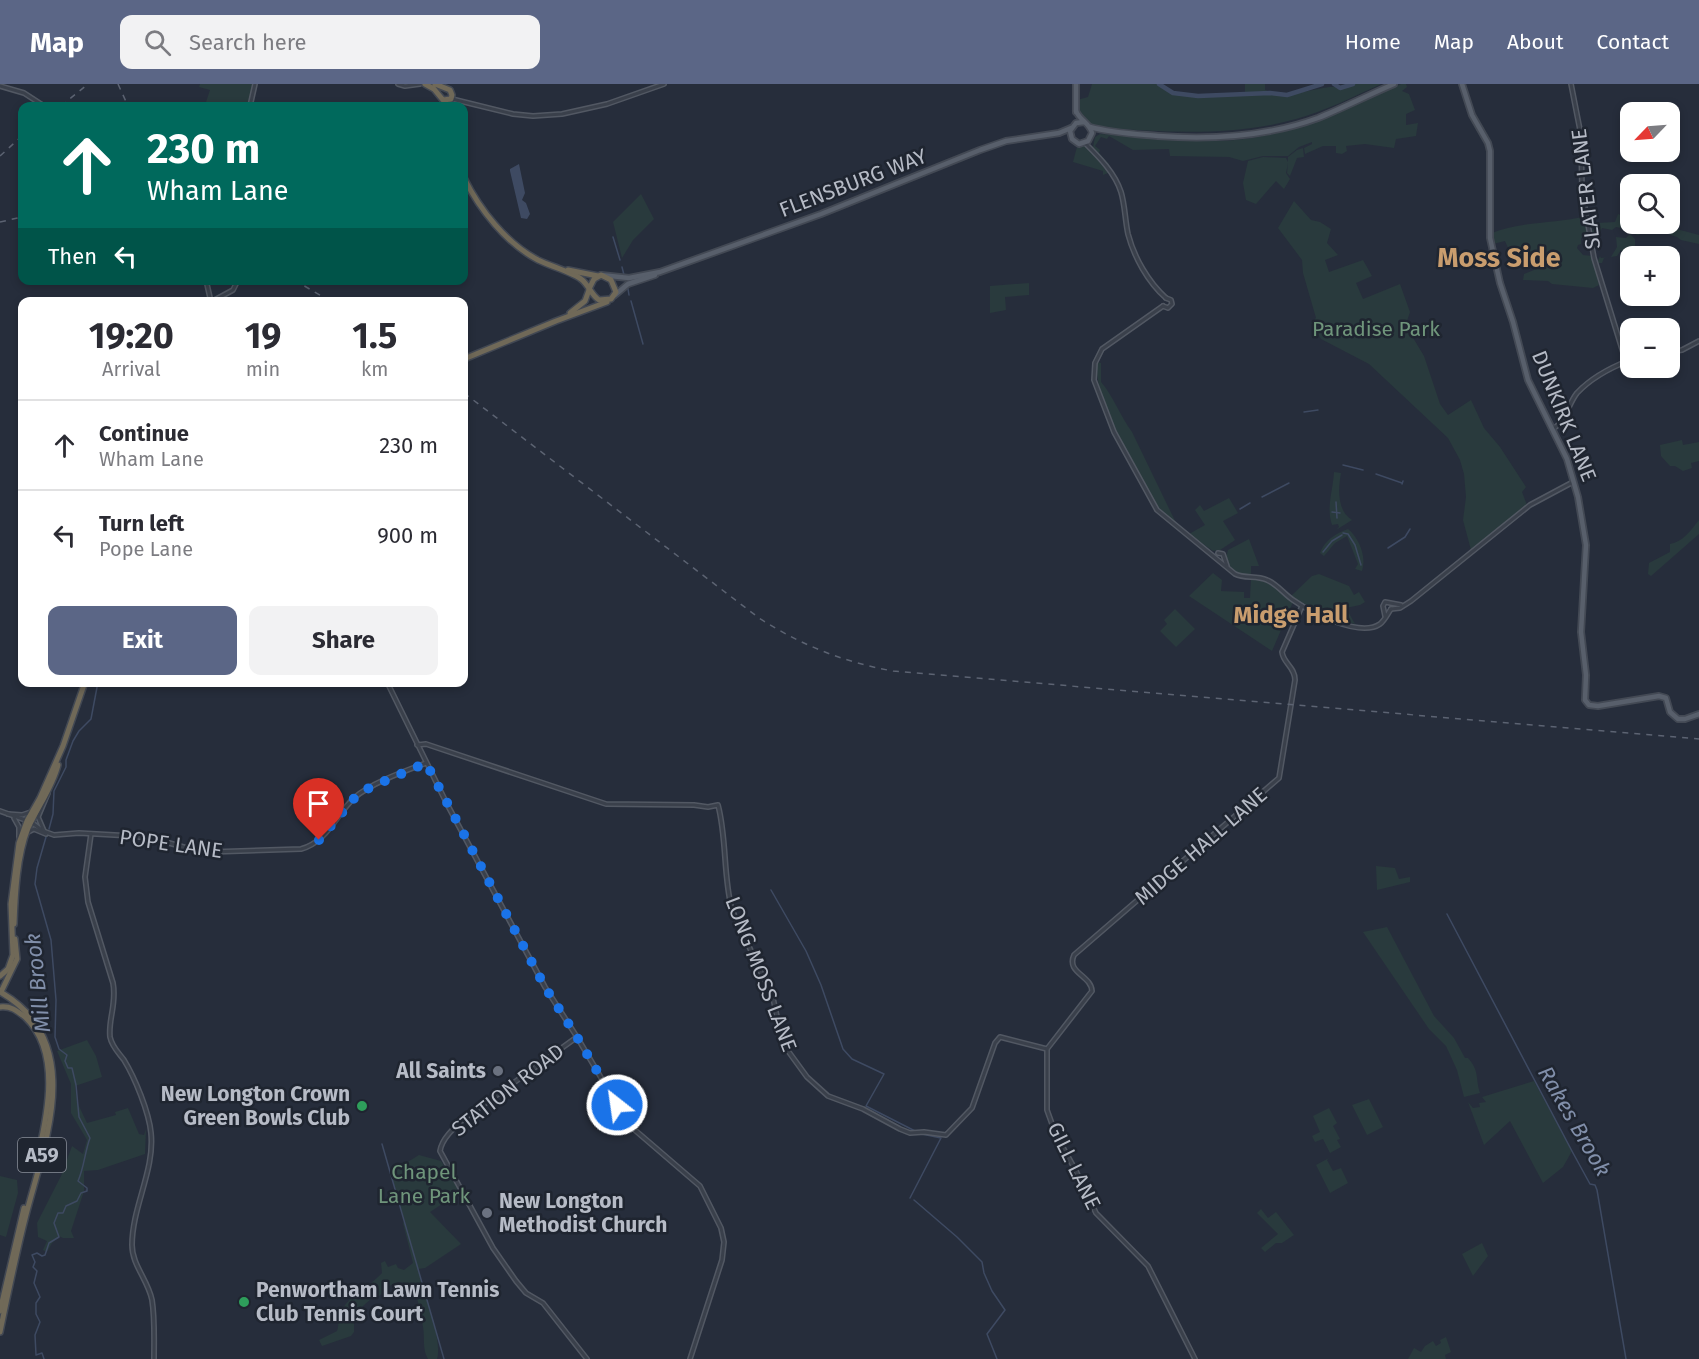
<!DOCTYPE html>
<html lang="en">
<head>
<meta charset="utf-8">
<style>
	body { margin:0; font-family:"Fira Sans",sans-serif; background:#f2f2f3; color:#2b2b33; height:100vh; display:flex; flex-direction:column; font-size:22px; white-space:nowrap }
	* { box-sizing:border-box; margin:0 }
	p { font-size:20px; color:#7c7c81 }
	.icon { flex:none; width:33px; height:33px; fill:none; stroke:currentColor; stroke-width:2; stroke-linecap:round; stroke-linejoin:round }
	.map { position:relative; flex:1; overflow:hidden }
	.drawer { position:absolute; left:18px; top:213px; width:450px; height:390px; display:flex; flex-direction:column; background:#fff; border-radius:12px; box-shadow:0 3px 9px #0003 }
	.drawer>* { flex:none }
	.top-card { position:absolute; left:18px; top:18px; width:450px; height:183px; border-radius:12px; box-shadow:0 3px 9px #0003; background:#00695c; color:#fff; overflow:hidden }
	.needle { width:39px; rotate:245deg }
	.fabs { position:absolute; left:1620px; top:18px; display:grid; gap:12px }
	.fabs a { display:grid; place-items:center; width:60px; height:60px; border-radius:12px; background:#fff; box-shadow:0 3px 9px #0003; font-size:30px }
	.pin { position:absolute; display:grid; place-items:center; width:51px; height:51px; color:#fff; margin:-62px -26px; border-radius:50% 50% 50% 0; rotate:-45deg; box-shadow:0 0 6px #0007 }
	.pin .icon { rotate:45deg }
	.me { position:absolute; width:66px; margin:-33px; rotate:330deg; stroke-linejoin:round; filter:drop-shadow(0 0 4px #0008) }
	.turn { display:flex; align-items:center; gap:21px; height:126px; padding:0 30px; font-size:27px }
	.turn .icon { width:78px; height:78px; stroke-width:2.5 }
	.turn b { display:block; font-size:42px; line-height:51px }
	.then { display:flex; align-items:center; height:57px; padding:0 30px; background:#0003; gap:12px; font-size:22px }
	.eta { display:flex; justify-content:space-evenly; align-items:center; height:102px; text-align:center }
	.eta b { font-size:36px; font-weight:700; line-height:42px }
	.action { display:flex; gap:12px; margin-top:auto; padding:12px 30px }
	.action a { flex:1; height:69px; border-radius:12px; background:#5b6686; color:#fff; font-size:24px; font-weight:700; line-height:69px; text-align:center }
	.action a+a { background:#f2f2f3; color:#2b2b33 }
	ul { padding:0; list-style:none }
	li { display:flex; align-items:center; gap:18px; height:90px; padding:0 30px; border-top:2px solid #e1e1e2 }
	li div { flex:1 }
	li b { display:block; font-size:22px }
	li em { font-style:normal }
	header { display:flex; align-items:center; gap:36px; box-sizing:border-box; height:84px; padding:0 30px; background:#5b6686; color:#fff }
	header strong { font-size:28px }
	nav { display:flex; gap:33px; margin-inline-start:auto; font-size:21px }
	.search { width:420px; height:54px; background:#f2f2f3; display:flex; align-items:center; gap:15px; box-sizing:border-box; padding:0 21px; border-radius:12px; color:#7c7c81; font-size:22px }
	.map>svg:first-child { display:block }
</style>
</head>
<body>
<header>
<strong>Map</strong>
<div class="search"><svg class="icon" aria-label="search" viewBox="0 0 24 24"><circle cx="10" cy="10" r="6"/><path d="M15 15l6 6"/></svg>Search here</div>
<nav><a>Home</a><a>Map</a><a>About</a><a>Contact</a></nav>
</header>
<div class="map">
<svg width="1699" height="1275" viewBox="0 0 1699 1275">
	<rect width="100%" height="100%" fill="#262d3b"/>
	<g fill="#293a3d">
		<polygon points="200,0 254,0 249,22 220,22 206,18 210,6 199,3"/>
		<path d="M1092 0H1161C1163 2 1165 6 1168 7 1177 12 1220 12 1231 10 1236 9 1238 8 1245 8V0H1265V6C1291 17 1321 0 1341 3L1346 0H1381C1353 13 1325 27 1296 35 1233 53 1166 48 1102 44L1092 40 1094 43C1082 35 1078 31 1077 16L1088 13Z"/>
		<path d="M1401 0H1406L1407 3 1402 7 1409 10 1415 26 1406 30V41L1418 39 1416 52 1396 55 1394 64 1365 60 1346 62 1347 67 1342 70 1336 69V62H1323L1305 70 1304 64 1312 60V58L1299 63 1288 72H1263L1243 77 1229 73 1170 72 1169 65 1133 66 1109 52 1107 55 1101 53 1095 62 1100 66 1099 69 1109 80 1107 82 1093 63 1095 53 1100 50C1140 52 1179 58 1219 57 1285 55 1343 27 1401 0Z"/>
		<polygon points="1081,61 1087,62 1108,89 1103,91 1103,87 1073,78 1077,63"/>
		<polygon points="1303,64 1304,73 1297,74 1290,92 1287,89 1288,79 1286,89 1290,95 1284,105 1276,97 1256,120 1246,116 1243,99 1248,77 1263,73 1286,74 1288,78 1288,73 1297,66"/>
		<polygon points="641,110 654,135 633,156 622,174 613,138"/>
		<polygon points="1294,117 1311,136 1320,138 1331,145 1327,159 1338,171 1325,176 1329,188 1363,176 1372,192 1356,199 1363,215 1400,200 1410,228 1407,237 1412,252 1424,272 1440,320 1448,331 1471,316 1484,344 1500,363 1526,403 1522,408 1527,421 1471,466 1463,436 1466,413 1464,390 1460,376 1448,354 1369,280 1321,255 1311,239 1316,234 1303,189 1302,176 1278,144"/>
		<polygon points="1618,130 1630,135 1630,140 1638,140 1637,146 1640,151 1637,151 1630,146 1616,143 1612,146 1602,144 1599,151 1593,155 1591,149 1597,139 1615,138"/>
		<path d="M1586 132 1589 151 1581 154V160L1578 161 1577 164 1583 171 1592 172 1599 201 1593 204 1552 200 1548 197 1523 196 1524 190 1534 186 1531 178 1526 180 1524 173 1513 175 1505 157 1493 160 1492 149C1522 137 1555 140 1586 132Z"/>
		<polygon points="1642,140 1658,140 1699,151 1699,160 1681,156 1677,153 1649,144 1643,150 1640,146"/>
		<polygon points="1630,150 1635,155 1635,166 1641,167 1637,169 1636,172 1631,172 1631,167 1622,168 1621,166 1617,172 1604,174 1602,179 1597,179 1600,172 1601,174 1611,173 1617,163 1616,153 1626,154"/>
		<polygon points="1029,199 1029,211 1005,213 1006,226 990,229 990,202"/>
		<path d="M1097 278 1101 279V298C1114 313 1120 332 1132 348L1177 441 1163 430 1157 423C1135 386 1094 321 1097 278Z"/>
		<polygon points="1682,356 1683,361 1699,358 1699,377 1691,379 1692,384 1683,387 1675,382 1670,382 1661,372 1660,361"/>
		<path d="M1334 388 1341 389C1338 405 1337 427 1352 436L1336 446 1339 443 1338 440 1332 441C1326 423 1333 407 1334 388Z"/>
		<polygon points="1229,414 1238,429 1223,437 1235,456 1220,466 1213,467 1189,450 1205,441 1195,426 1200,421 1204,427"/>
		<path d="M1699 436V450L1651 492 1648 490 1649 479 1670 468V460C1683 458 1691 446 1699 436Z"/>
		<path d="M1348 445C1359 454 1367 473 1362 487L1355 485 1358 480 1347 452 1335 459 1324 472 1320 469C1324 457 1336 449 1348 445Z"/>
		<path d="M1249 455 1259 482H1251V492C1235 491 1223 482 1228 466Z"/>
		<path d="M1213 489 1222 496 1221 507 1244 508V514H1250L1251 495C1270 496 1278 507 1293 518L1272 567 1189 512Z"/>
		<polygon points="1319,490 1349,502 1354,511 1359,508 1365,518 1360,521 1346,524 1355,540 1325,532 1291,512 1312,492"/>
		<polygon points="1175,525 1195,545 1176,563 1160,547 1167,540 1164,536"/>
		<polygon points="1376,782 1395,784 1399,795 1410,793 1410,798 1377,806"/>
		<path d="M1387 843 1434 932 1454 954 1465 974H1468C1480 988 1475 993 1480 1009L1464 1013 1457 986 1446 962 1429 945 1363 848Z"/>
		<polygon points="87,956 96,972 102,993 75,1002 77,1018 87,1039 116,1031 115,1028 128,1024 139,1050 144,1051 146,1045 145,1070 98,1086 84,1087 84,1107 71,1147 74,1154 63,1154 59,1152 52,1159 47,1168 43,1166 47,1157 38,1153 37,1139 61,1092 72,1062 83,1070 87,1056 71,1029 71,1000 57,967"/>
		<polygon points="1534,997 1572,1067 1563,1083 1543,1099 1510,1037 1484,1061 1468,1018 1473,1024 1480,1023 1479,1019 1486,1018 1482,1013"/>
		<polygon points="1369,1015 1383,1043 1367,1051 1352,1021"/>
		<polygon points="1329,1024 1337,1039 1333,1042 1340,1055 1337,1056 1341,1063 1330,1069 1323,1055 1315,1058 1312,1052 1320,1048 1313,1032"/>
		<path d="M419 1071 441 1077 460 1108 430 1128 461 1160 425 1184 418 1185C424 1207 443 1257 437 1275H428C422 1265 425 1254 423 1243 421 1228 416 1190 393 1200 387 1203 384 1208 379 1212 376 1214 373 1214 370 1216 364 1220 358 1228 354 1233V1248L351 1252 322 1262 319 1256 337 1247C339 1242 338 1237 339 1233 344 1213 370 1203 382 1189L381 1179 385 1177 388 1183 396 1180 398 1184 404 1186 413 1179 403 1139 404 1138 409 1151 391 1091 393 1087Z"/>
		<polygon points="1329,1074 1327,1076 1333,1087 1341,1084 1348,1099 1330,1109 1316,1081"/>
		<polygon points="0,1092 17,1096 18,1109 6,1153 0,1151"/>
		<polygon points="1261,1125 1268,1134 1276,1128 1294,1151 1282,1159 1276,1159 1265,1168 1261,1164 1278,1150 1257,1129"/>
		<polygon points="1482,1159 1488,1172 1473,1192 1462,1170"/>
		<polygon points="1446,1253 1451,1268 1445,1271 1446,1275 1408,1275 1414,1264 1421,1268 1425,1262 1433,1257 1436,1262 1441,1259 1440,1256"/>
	</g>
	<polygon fill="#3e4a62" points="519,80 525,109 522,116 526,119 530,130 527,135 521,134 510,87 510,85"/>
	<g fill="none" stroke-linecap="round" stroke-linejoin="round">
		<g stroke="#3e4a62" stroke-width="1.5">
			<polyline points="613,153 620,176"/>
			<polyline points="622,183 624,191"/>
			<polyline points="628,205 629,211"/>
			<polyline points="631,217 643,260"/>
			<polyline points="1304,328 1318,326"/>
			<polyline points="1343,381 1363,386"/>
			<polyline points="1376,390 1402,399"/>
			<polyline points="1402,400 1403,397"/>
			<polyline points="1262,413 1289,399"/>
			<polyline points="1336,418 1337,434"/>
			<polyline points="1240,425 1250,419"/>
			<polyline points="1332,428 1340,429"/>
			<polyline points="1343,449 1348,450 1355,461 1361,481"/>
			<polyline points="1388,464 1405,453 1410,445"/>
			<polyline points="1323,468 1332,457 1342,451"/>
			<polyline points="49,745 53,730 54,707 66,683 66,676 73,657 79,647 91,635 98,598"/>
			<polyline points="771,806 806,867 821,901 843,965 852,975 884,990 866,1022 915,1047"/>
			<polyline points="1447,830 1573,1069 1590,1100 1595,1101 1597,1106 1626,1275"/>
			<polyline points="382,1060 444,1275"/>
			<polyline points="910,1114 941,1054 922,1050"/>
			<polyline points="914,1116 957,1153 982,1178 984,1189 992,1207 1005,1226 987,1250 997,1275"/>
			<path d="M44 1275 42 1269 36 1271 35 1251 40 1238 36 1230V1219L40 1213 34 1199 37 1187 33 1183 35 1178 32 1171 37 1169 42 1172 45 1171 49 1159 59 1153 54 1139 58 1129H63L66 1122 77 1117 81 1109 87 1107V1104L78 1097C84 1084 85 1067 90 1054L79 1033 76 1001 72 984H68L65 977 67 971 59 965 55 953 56 916 51 856 35 800 37 784 46 753"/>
		</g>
		<g stroke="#3e4a62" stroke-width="4.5">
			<polyline points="1159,0 1173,9 1198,12 1270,9 1287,11 1322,0"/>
			<polyline points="1334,0 1340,4 1353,0"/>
		</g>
		<g stroke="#525863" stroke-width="6">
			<g id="minor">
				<polyline points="398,0 405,2 420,0"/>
				<polyline points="1571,0 1581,51 1582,107 1594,174 1626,278"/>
				<polyline points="0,2 24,9 44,22"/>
				<polyline points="452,15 513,30 533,32 562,30 607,20 664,0"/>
				<polyline points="250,22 255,0"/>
				<path d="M1085 59C1099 73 1115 89 1121 108 1125 121 1125 136 1128 150 1134 173 1148 198 1166 214"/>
				<polyline points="206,196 211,218"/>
				<polyline points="211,218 233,206 238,196"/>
				<path d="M1163 222 1102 265 1095 279 1094 296 1114 348 1157 426 1235 490C1245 495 1256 491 1267 496 1277 500 1284 510 1293 516 1310 528 1360 554 1380 540 1385 536 1388 529 1391 525"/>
				<polyline points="1163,222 1168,224 1172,220 1171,216 1166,214"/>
				<polyline points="1670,268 1682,266 1699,257"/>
				<path d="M1553 345C1567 336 1568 320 1577 309 1591 294 1612 283 1630 276"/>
				<polyline points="1218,469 1223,470 1227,482"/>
				<polyline points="1391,525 1400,524 1411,517 1530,421 1573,398"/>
				<polyline points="1385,532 1383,522 1385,518 1401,521"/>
				<polyline points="387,598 447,720 545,903 577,953 629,1041 700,1102 721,1144 724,1158 722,1176 690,1275"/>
				<path d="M417 661 426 660 606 720 694 721 708 723 718 721C727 755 723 792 732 826L773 914 783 960 807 993 828 1012 863 1025 900 1045 910 1049 924 1048 946 1051 972 1024 995 959 1000 953 1047 965"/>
				<path d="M0 727 31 738 43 747 54 751 79 749 132 752 155 755 194 766 210 768 301 765C327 758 336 731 354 714 371 699 405 687 426 679"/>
				<polyline points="8,730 22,731 31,728"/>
				<polyline points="14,734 19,743 19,753"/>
				<polyline points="44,747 38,733 48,709"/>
				<polyline points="28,748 34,745 46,750"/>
				<path d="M91 750 85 793 88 818 113 899C117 920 108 935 110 953 112 963 119 969 124 976 135 994 149 1028 151 1049 155 1086 132 1123 132 1161 132 1181 148 1196 152 1216 155 1235 154 1256 154 1275"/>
				<path d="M577 953 465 1034C455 1043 442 1054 440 1067L493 1164 516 1197 526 1209 543 1219 587 1275"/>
				<path d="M1195 1275 1148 1182 1096 1129 1076 1087 1056 1051 1047 1026V965L1092 907C1091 891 1066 889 1074 871L1279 694 1295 596C1295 583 1283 579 1282 568L1302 522"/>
			</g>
		</g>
		<g stroke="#434954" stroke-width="8">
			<g id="major">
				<polyline points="1462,0 1472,31 1488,59 1490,67 1490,154 1500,199 1513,238 1528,296 1567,375 1578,413 1586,461 1581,548 1586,591 1585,616 1589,621 1598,622 1659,612 1666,614 1670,628 1678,635 1685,635 1699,630"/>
				<path d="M1076 27C1080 37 1090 39 1092 49L1088 57 1079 60 1072 55 1070 47 1076 39 1084 38"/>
				<polyline points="1076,28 1076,0"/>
				<path d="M1090 43C1112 49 1135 50 1158 52 1212 56 1266 53 1318 34 1343 24 1368 11 1394 0"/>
				<polyline points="601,191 629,194 660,188 821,130 980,66 1006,57 1059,49 1071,44"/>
				<polyline points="615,211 628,200 655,191"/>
			</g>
		</g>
		<g stroke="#424853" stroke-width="8">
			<g id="highway">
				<polyline points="425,0 434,5 443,16 451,15 452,11 450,6 435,0"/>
				<path d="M464 94C480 126 506 159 538 176 550 182 572 188 581 195 589 201 591 211 599 216L611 215 616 208 611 196 601 191 594 195 589 205"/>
				<polyline points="568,186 598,192"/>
				<polyline points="570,229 585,217 589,206"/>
				<polyline points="464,275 556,237 607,218"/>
				<path d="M14 840C15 811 17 771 28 744 38 722 52 704 58 681"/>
				<polyline points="0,892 8,885 13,871 11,820 19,759 27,737 40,714 63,662 85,598"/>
				<polyline points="1,908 17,875 15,855"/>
				<path d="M0 923C11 922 16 926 25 933 61 967 48 1029 38 1071"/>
				<polyline points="0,1227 24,1124"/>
				<path d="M0 1248C8 1209 16 1170 26 1131 45 1057 86 959 2 909"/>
			</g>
		</g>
		<use href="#minor" stroke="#3a404b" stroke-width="3"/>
		<use href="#major" stroke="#585f6b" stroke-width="4.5"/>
		<use href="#highway" stroke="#706958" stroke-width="5"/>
		<g stroke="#5c6372" stroke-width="1.5" stroke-dasharray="6 6" stroke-linecap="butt">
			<polyline points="118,0 128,22"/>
			<polyline points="61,22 88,0"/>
			<polyline points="0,72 22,52"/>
			<polyline points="0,138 22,133"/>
			<polyline points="294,196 332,218"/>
			<path d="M464 309 759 534C801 561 843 578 893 587L1699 655"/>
		</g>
	</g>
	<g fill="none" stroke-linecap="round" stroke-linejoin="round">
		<polyline stroke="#1a73e8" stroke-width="10" stroke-dasharray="0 18" points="319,756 356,712 369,704 426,679 545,903 577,953 617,1021"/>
	</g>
	<g fill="#6b7280" stroke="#1f2530" stroke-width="2">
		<circle cx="498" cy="987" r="6"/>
		<circle cx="487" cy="1129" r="6"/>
	</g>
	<g fill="#2e9e5b" stroke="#1f2530" stroke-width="2">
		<circle cx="362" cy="1022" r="6"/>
		<circle cx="244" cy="1218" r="6"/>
	</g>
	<g text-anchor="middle" stroke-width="5" stroke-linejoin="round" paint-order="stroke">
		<rect fill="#1f2530" stroke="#898e99" stroke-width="1.5" x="18" y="1054" width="48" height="34" rx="4.5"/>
		<g font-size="20" font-weight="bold" fill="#b6bbc6">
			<text x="42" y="1078">A59</text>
		</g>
		<g font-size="21" fill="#b6bbc6" stroke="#1f2530">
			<text transform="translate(853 99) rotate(-21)" y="7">FLENSBURG WAY</text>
			<text transform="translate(1586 105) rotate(-97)" y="7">SLATER LANE</text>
			<text transform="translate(1564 332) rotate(68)" y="7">DUNKIRK LANE</text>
			<text transform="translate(171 760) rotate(8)" y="7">POPE LANE</text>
			<text transform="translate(1201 762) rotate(-41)" y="7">MIDGE HALL LANE</text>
			<text transform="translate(761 890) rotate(69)" y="7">LONG MOSS LANE</text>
			<text transform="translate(508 1006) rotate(-38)" y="7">STATION ROAD</text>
			<text transform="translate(1074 1082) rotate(64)" y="7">GILL LANE</text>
		</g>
		<g font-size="21" fill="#6f957b" stroke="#1f2530">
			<text x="1376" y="252">Paradise Park</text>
			<text x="424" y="1095">Chapel<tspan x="424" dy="24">Lane Park</tspan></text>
		</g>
		<g font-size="21" font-weight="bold" fill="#b6bbc6" stroke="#1f2530" text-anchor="end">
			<text x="486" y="994">All Saints</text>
			<text x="350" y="1017">New Longton Crown<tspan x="350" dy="24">Green Bowls Club</tspan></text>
			<text x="499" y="1124" text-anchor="start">New Longton<tspan x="499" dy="24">Methodist Church</tspan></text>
			<text x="256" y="1213" text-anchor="start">Penwortham Lawn Tennis<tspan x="256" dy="24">Club Tennis Court</tspan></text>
		</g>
		<g font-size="22" font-style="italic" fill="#818faa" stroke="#1f2530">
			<text transform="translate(37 899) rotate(-96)" y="8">Mill Brook</text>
			<text transform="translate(1575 1037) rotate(60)" y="8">Rakes Brook</text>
		</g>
		<g font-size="24" font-weight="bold" fill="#c99d6e" stroke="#1f2530">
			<text x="1291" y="539">Midge Hall</text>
		</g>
		<g font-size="27" font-weight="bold" fill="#c99d6e" stroke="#1f2530">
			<text x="1499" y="183">Moss Side</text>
		</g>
	</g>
</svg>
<div class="fabs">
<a><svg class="needle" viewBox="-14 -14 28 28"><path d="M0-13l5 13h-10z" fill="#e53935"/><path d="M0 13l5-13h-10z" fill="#7c7c81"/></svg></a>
<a><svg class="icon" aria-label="search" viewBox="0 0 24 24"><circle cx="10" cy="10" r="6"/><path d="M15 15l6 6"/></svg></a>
<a>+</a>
<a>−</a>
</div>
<div class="pin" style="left:319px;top:756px;background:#d93025"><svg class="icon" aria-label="arrive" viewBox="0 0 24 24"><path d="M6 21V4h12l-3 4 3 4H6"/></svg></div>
<svg class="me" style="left:617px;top:1021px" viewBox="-20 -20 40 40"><circle r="17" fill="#1a73e8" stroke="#fff" stroke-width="3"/><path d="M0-11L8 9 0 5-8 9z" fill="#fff"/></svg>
<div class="top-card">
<div class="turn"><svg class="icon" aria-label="ahead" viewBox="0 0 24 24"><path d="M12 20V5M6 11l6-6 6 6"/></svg><div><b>230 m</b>Wham Lane</div></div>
<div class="then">Then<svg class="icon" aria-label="left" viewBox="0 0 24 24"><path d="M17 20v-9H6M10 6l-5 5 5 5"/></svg></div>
</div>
<section class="drawer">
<div class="eta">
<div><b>19:20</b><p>Arrival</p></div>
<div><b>19</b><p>min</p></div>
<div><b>1.5</b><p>km</p></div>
</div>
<ul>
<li><svg class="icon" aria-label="ahead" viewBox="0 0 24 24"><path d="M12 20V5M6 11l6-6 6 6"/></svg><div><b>Continue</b><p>Wham Lane</p></div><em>230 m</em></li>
<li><svg class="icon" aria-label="left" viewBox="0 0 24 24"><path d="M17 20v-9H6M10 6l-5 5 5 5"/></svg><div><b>Turn left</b><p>Pope Lane</p></div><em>900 m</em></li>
</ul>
<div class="action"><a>Exit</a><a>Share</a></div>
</section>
</div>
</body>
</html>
